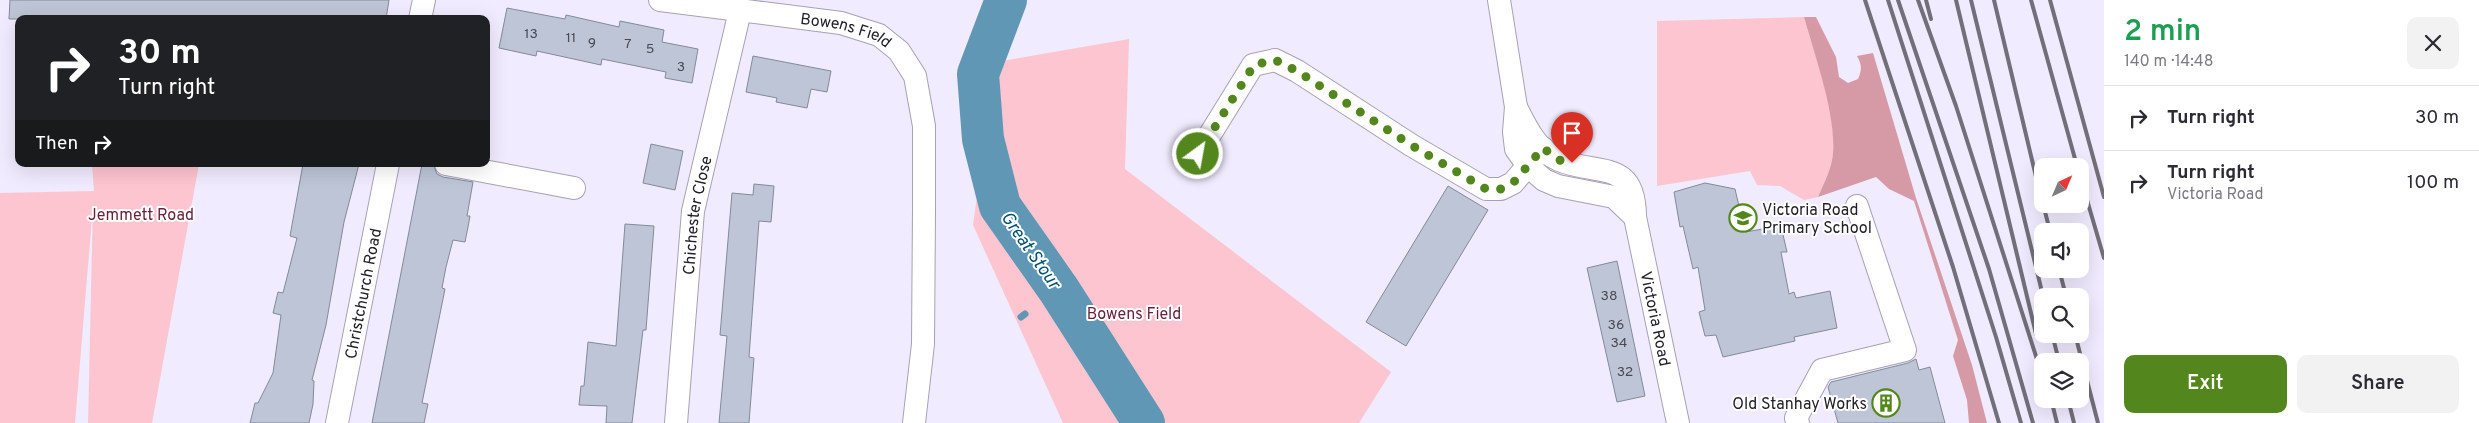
<!DOCTYPE html>
<html lang="en">
<head>
<meta charset="utf-8">
<style>
	body { margin:0; font-family:Overpass,sans-serif; background:#f2f2f3; color:#2b2b33; height:100vh; display:flex; flex-direction:column; font-size:19px; white-space:nowrap }
	* { box-sizing:border-box; margin:0 }
	p { font-size:16px; color:#7c7c81 }
	.icon { flex:none; width:28px; height:28px; fill:none; stroke:currentColor; stroke-width:2; stroke-linecap:round; stroke-linejoin:round }
	.map { position:relative; flex:1; overflow:hidden }
	.panel { display:flex; flex-direction:column; background:#fff; width:375px }
	.panel>* { flex:none }
	.hud { position:absolute; left:15px; top:15px; width:475px; height:152px; border-radius:10px; box-shadow:0 5px 20px #0002; background:#202124; color:#fff; overflow:hidden }
	.needle { width:32px; rotate:44deg }
	.buttons { position:absolute; left:2034px; top:158px; display:grid; gap:10px }
	.buttons a { display:grid; place-items:center; width:55px; height:55px; border-radius:10px; background:#fff; box-shadow:0 5px 20px #0002; font-size:25px }
	.pin { position:absolute; display:grid; place-items:center; width:42px; height:42px; color:#fff; margin:-51px -21px; border-radius:50% 50% 50% 0; rotate:-45deg; box-shadow:0 0 5px #0007 }
	.pin .icon { rotate:45deg }
	.me { position:absolute; width:55px; margin:-28px; rotate:32deg; stroke-linejoin:round; filter:drop-shadow(0 0 4px #0008) }
	.turn { display:flex; align-items:center; gap:18px; height:105px; padding:0 20px; font-size:22px }
	.turn .icon { width:65px; height:65px; stroke-width:2.5 }
	.turn b { display:block; font-size:35px; line-height:42px }
	.then { display:flex; align-items:center; height:48px; padding:0 20px; background:#0003; gap:10px; font-size:19px }
	.round { display:grid; place-items:center; flex:none; width:52px; height:52px; border-radius:10px; background:#f2f2f3 }
	.overview { display:flex; align-items:center; justify-content:space-between; height:85px; padding:0 20px }
	h1 { font-size:30px; font-weight:600; line-height:38px; color:#1e9e55 }
	.cta { display:flex; gap:10px; margin-top:auto; padding:10px 20px }
	.cta a { flex:1; height:58px; border-radius:10px; background:#53871d; color:#fff; font-size:20px; font-weight:600; line-height:58px; text-align:center }
	.cta a+a { background:#f2f2f3; color:#2b2b33 }
	ul { padding:0; list-style:none }
	li { display:flex; align-items:center; gap:15px; height:65px; padding:0 20px; border-top:1px solid #e1e1e2 }
	li div { flex:1 }
	li b { display:block; font-size:19px }
	li em { font-style:normal }
	main { display:flex; flex:1; min-height:0 }
	.map>svg:first-child { display:block }
</style>
</head>
<body>
<main>
<div class="map">
<svg width="2104" height="423" viewBox="0 0 2104 423">
	<rect width="100%" height="100%" fill="#f0ebfe"/>
	<g fill="#fdc5d0">
		<path d="M1804 17C1816 61 1836 107 1833 153 1832 168 1824 183 1818 197L1804 200 1780 186 1757 185 1750 171 1657 186V21Z"/>
		<polygon points="1129,39 1125,169 1391,372 1359,423 1063,423 973,225 996,62"/>
		<polygon points="92,164 199,164 152,423 88,423 93,205 75,423 0,423 0,193 94,191"/>
	</g>
	<path fill="#d69aa6" d="M1804 17H1816L1836 57 1839 77 1848 83 1858 79C1862 70 1862 65 1857 56L1873 53 1916 198 1972 365 1987 423H1969L1967 400 1953 356 1958 340 1914 201 1889 189 1876 177 1818 197C1824 183 1832 168 1833 153 1836 113 1815 57 1804 17Z"/>
	<g fill="none" stroke-linecap="round" stroke-linejoin="round">
		<g stroke="#5f97b5" stroke-width="7">
			<polyline points="1050,296 1059,290"/>
			<polyline points="1021,317 1025,314"/>
		</g>
		<polyline stroke="#5f97b5" stroke-width="42" points="1006,0 978,74 983,139 1000,206 1059,290 1144,423"/>
	</g>
	<g fill="#bdc5d6" stroke="#828a9a">
		<polygon points="10,0 389,0 386,19 9,19"/>
		<polygon points="507,8 565,19 566,15 619,27 620,21 664,30 662,42 698,49 692,83 665,78 666,72 602,59 601,65 537,51 536,56 499,48"/>
		<polygon points="753,56 831,71 827,92 811,89 807,108 776,102 777,98 746,92"/>
		<polygon points="651,144 683,151 675,190 643,183"/>
		<polygon points="303,164 359,164 344,222 326,325 312,380 314,381 313,404 309,423 250,423 255,403 258,403 273,373 281,315 273,313 278,292 283,293 297,238 290,236"/>
		<polygon points="422,164 433,164 437,174 443,177 473,182 467,216 470,216 468,227 465,242 453,240 446,267 442,288 445,289 422,403 428,404 424,423 372,423"/>
		<polygon points="1705,183 1735,189 1745,232 1781,226 1787,252 1781,252 1789,294 1794,292 1796,298 1830,291 1837,328 1794,337 1795,341 1723,357 1716,335 1705,336 1699,312 1705,310 1698,267 1693,269 1683,226 1680,227 1674,192"/>
		<polygon points="754,184 774,186 771,222 759,221 749,357 754,358 749,423 719,423 727,336 720,335 732,193 753,195"/>
		<polygon points="1448,186 1488,210 1406,346 1366,322"/>
		<polygon points="625,224 654,226 646,330 643,330 632,423 606,423 607,406 579,405 581,386 584,386 588,342 616,346"/>
		<polygon points="1617,261 1645,396 1617,402 1587,268"/>
		<polygon points="1916,359 1919,370 1930,367 1945,423 1838,423 1828,387 1831,382 1908,363"/>
	</g>
	<g fill="none" stroke-linecap="round" stroke-linejoin="round">
		<g stroke="#a6a1b3" stroke-width="24">
			<g id="minor">
				<path id="s1" d="M660 0 841 23 879 35 899 51 915 76 924 126V210L923 344 914 423"/>
				<polyline points="1499,0 1516,107 1514,132 1516,149 1528,166 1544,180 1558,186 1614,197 1635,217"/>
				<polyline points="420,19 424,0"/>
				<path id="s2" d="M1516 107C1526 127 1537 151 1559 160 1597 176 1635 158 1635 217L1678 423"/>
				<polyline points="1198,154 1253,65 1275,60 1297,71 1411,145 1486,189 1501,189 1513,183 1543,148"/>
				<polyline points="446,164 574,188"/>
				<path id="s3" d="M337 423 388 164"/>
				<path id="s4" d="M676 423 693 211 740 11"/>
				<polyline points="1798,423 1796,418 1822,370 1905,350 1857,206"/>
			</g>
		</g>
		<use href="#minor" stroke="#fff" stroke-width="22"/>
		<g stroke="#726f7a" stroke-width="4">
			<polyline points="1865,0 1953,267 1999,423"/>
			<polyline points="1888,0 1996,337 2021,423"/>
			<polyline points="1898,0 1989,269 2033,423"/>
			<polyline points="1918,0 1956,106 2042,375"/>
			<polyline points="1926,0 1931,19"/>
			<polyline points="1956,0 2036,334"/>
			<polyline points="1971,0 2043,296"/>
			<polyline points="1994,0 2042,202"/>
			<polyline points="2031,0 2077,166"/>
			<polyline points="2050,0 2104,197"/>
			<polyline points="2080,176 2104,258"/>
			<polyline points="2043,204 2050,231"/>
			<polyline points="2059,269 2066,296"/>
			<polyline points="2052,334 2059,361"/>
			<polyline points="2075,334 2098,423"/>
			<polyline points="2051,399 2057,423"/>
			<polyline points="2068,399 2074,423"/>
		</g>
	</g>
	<g fill="none" stroke-linecap="round" stroke-linejoin="round">
		<polyline stroke="#53871d" stroke-width="9" stroke-dasharray="0 16.2" points="1198,154 1254,65 1275,60 1297,71 1411,145 1486,189 1501,189 1513,183 1543,148 1559,160 1572,163"/>
	</g>
	<defs>
		<g id="school-ring" transform="scale(1.4375)"><circle r="9.5" fill="#fff" stroke="#53871d" stroke-width="1.5"/><path d="M0-5L7-2L0 1L-7-2ZM-4 1L0 2.5L4 1V4Q0 6-4 4Z" fill="#53871d"/></g>
		<g id="building-ring" transform="scale(1.4375)"><circle r="9.5" fill="#fff" stroke="#53871d" stroke-width="1.5"/><path d="M-4-6H4V6H1V3H-1V6H-4ZM-2.5-4.3h1.7v1.8h-1.7ZM.8-4.3h1.7v1.8H.8ZM-2.5-1h1.7V.8h-1.7ZM.8-1h1.7V.8H.8Z" fill="#53871d"/></g>
	</defs>
	<g fill-rule="evenodd">
		<use href="#school-ring" x="1743" y="218"/>
		<use href="#building-ring" x="1886" y="403"/>
	</g>
	<g text-anchor="middle" stroke-width="4" stroke-linejoin="round" paint-order="stroke">
		<g font-size="14" fill="#4a4a54">
			<text x="531" y="38">13</text>
			<text x="571" y="42">11</text>
			<text x="592" y="47">9</text>
			<text x="628" y="48">7</text>
			<text x="650" y="53">5</text>
			<text x="681" y="71">3</text>
			<text x="1609" y="300">38</text>
			<text x="1616" y="329">36</text>
			<text x="1619" y="347">34</text>
			<text x="1625" y="376">32</text>
		</g>
		<g font-size="16" fill="#232128" stroke="#fff">
			<text dy="6" stroke="none"><textPath href="#s1" startOffset="189">Bowens Field</textPath></text>
			<text dy="6" stroke="none"><textPath href="#s4" startOffset="209">Chichester Close</textPath></text>
			<text dy="6" stroke="none"><textPath href="#s3" startOffset="132">Christchurch Road</textPath></text>
			<text dy="6" stroke="none"><textPath href="#s2" startOffset="282">Victoria Road</textPath></text>
		</g>
		<g font-size="16" fill="#232128" stroke="#fff" text-anchor="start">
			<text x="1762" y="215">Victoria Road<tspan x="1762" dy="18">Primary School</tspan></text>
			<text x="1867" y="409" text-anchor="end">Old Stanhay Works</text>
		</g>
		<g font-size="16" fill="#692137" stroke="#fff">
			<text x="141" y="220">Jemmett Road</text>
			<text x="1134" y="319">Bowens Field</text>
		</g>
		<g font-size="18" font-style="italic" fill="#00516f" stroke="#fff">
			<text transform="translate(1031 250) rotate(55)" y="6">Great Stour</text>
		</g>
	</g>
</svg>
<div class="buttons">
<a><svg class="needle" viewBox="-14 -14 28 28"><path d="M0-13l5 13h-10z" fill="#e53935"/><path d="M0 13l5-13h-10z" fill="#7c7c81"/></svg></a>
<a><svg class="icon" aria-label="sound" viewBox="0 0 24 24"><path d="M4 9h4l5-4v14l-5-4H4zM17 9q2 3 0 6"/></svg></a>
<a><svg class="icon" aria-label="search" viewBox="0 0 24 24"><circle cx="10" cy="10" r="6"/><path d="M15 15l6 6"/></svg></a>
<a><svg class="icon" aria-label="layers" viewBox="0 0 24 24"><path d="M12 4l9 5-9 5-9-5zM3 14l9 5 9-5"/></svg></a>
</div>
<div class="pin" style="left:1572px;top:163px;background:#d93025"><svg class="icon" aria-label="arrive" viewBox="0 0 24 24"><path d="M6 21V4h12l-3 4 3 4H6"/></svg></div>
<svg class="me" style="left:1198px;top:154px" viewBox="-20 -20 40 40"><circle r="17" fill="#53871d" stroke="#fff" stroke-width="3"/><path d="M0-11L8 9 0 5-8 9z" fill="#fff"/></svg>
<div class="hud">
<div class="turn"><svg class="icon" aria-label="right" viewBox="0 0 24 24"><path d="M7 20v-9h11M14 6l5 5-5 5"/></svg><div><b>30 m</b>Turn right</div></div>
<div class="then">Then<svg class="icon" aria-label="right" viewBox="0 0 24 24"><path d="M7 20v-9h11M14 6l5 5-5 5"/></svg></div>
</div>
</div>
<section class="panel">
<div class="overview"><div><h1>2 min</h1><p>140 m · 14:48</p></div><a class="round"><svg class="icon" aria-label="close" viewBox="0 0 24 24"><path d="M6 6l12 12M18 6L6 18"/></svg></a></div>
<ul>
<li><svg class="icon" aria-label="right" viewBox="0 0 24 24"><path d="M7 20v-9h11M14 6l5 5-5 5"/></svg><div><b>Turn right</b></div><em>30 m</em></li>
<li><svg class="icon" aria-label="right" viewBox="0 0 24 24"><path d="M7 20v-9h11M14 6l5 5-5 5"/></svg><div><b>Turn right</b><p>Victoria Road</p></div><em>100 m</em></li>
</ul>
<div class="cta"><a>Exit</a><a>Share</a></div>
</section>
</main>
</body>
</html>
